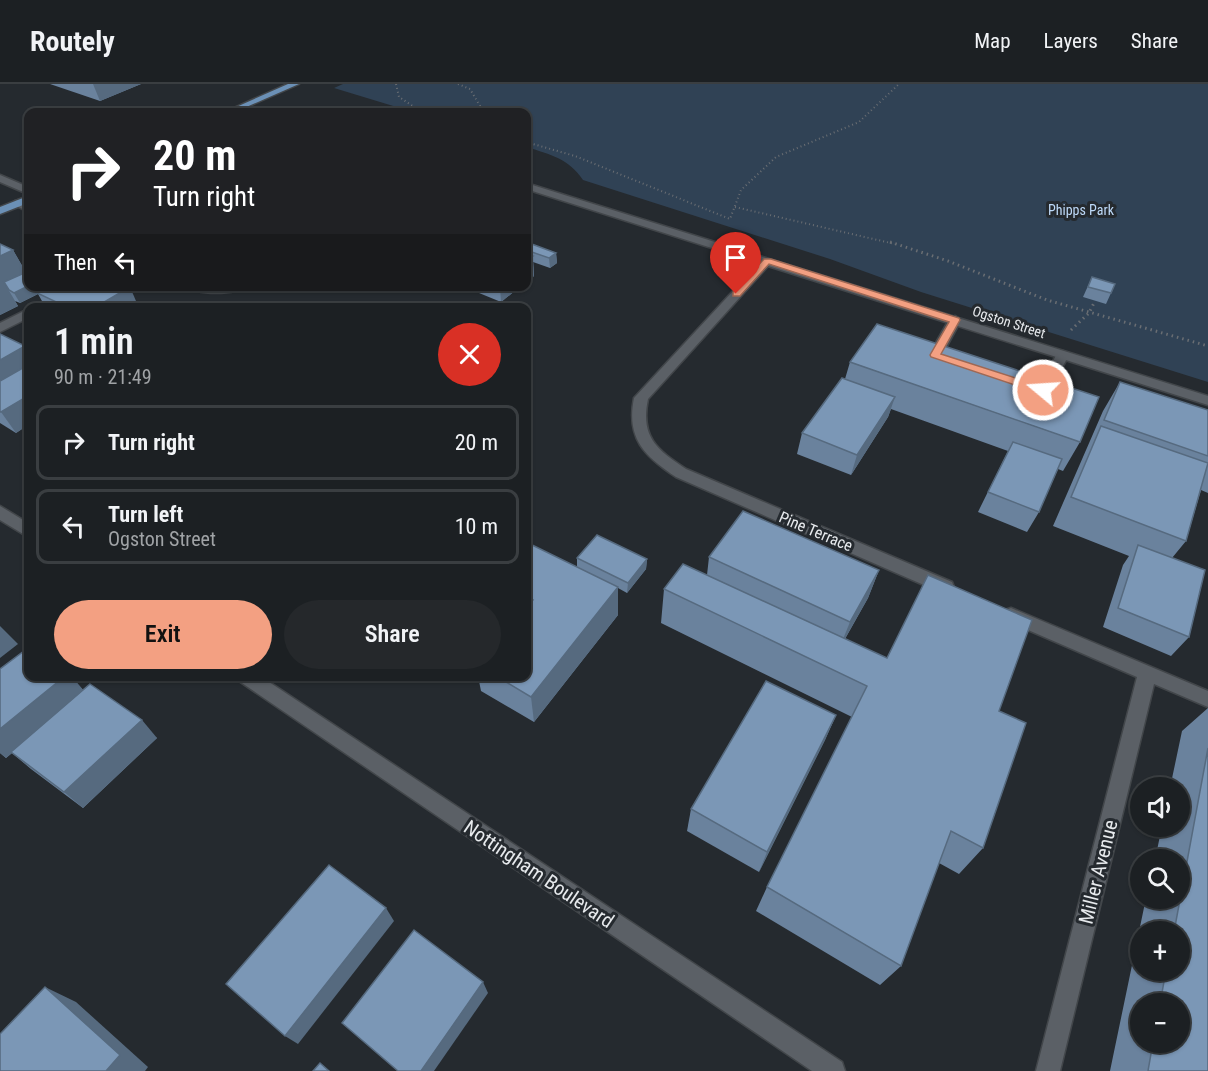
<!DOCTYPE html>
<html lang="en">
<head>
<meta charset="utf-8">
<style>
	body { margin:0; font-family:"Roboto Condensed",sans-serif; background:#25282b; color:#f1f3f6; height:100vh; display:flex; flex-direction:column; font-size:22px; white-space:nowrap }
	* { box-sizing:border-box; margin:0 }
	p { font-size:20px; color:#a0a3a6 }
	.icon { flex:none; width:33px; height:33px; fill:none; stroke:currentColor; stroke-width:2; stroke-linecap:round; stroke-linejoin:round }
	.map { position:relative; flex:1; overflow:hidden }
	.details { position:absolute; left:24px; top:219px; width:507px; height:378px; display:flex; flex-direction:column; background:#1c2023; border-radius:12px; box-shadow:0 2px 4px #0004,0 0 0 2px #3a3e41 }
	.details>* { flex:none }
	.banner { position:absolute; left:24px; top:24px; width:507px; height:183px; border-radius:12px; box-shadow:0 2px 4px #0004,0 0 0 2px #3a3e41; background:#202124; color:#fff; overflow:hidden }
	.tools { position:absolute; left:1130px; top:693px; display:grid; gap:12px }
	.tools a { display:grid; place-items:center; width:60px; height:60px; border-radius:50%; background:#1c2023; box-shadow:0 2px 4px #0004,0 0 0 2px #3a3e41; font-size:30px }
	.pin { position:absolute; display:grid; place-items:center; width:51px; height:51px; color:#fff; margin:-62px -26px; border-radius:50% 50% 50% 0; rotate:-45deg; box-shadow:0 0 6px #0007 }
	.pin .icon { rotate:45deg }
	.me { position:absolute; width:66px; margin:-33px; rotate:288deg; stroke-linejoin:round; filter:drop-shadow(0 0 4px #0008) }
	.turn { display:flex; align-items:center; gap:21px; height:126px; padding:0 30px; font-size:27px }
	.turn .icon { width:78px; height:78px; stroke-width:2.5 }
	.turn b { display:block; font-size:42px; line-height:51px }
	.then { display:flex; align-items:center; height:57px; padding:0 30px; background:#0003; gap:12px; font-size:22px }
	.round { display:grid; place-items:center; flex:none; width:63px; height:63px; border-radius:32px; background:#25282b }
	.overview { display:flex; align-items:center; justify-content:space-between; height:102px; padding:0 30px }
	h1 { font-size:36px; font-weight:600; line-height:45px }
	.primary-button { display:flex; gap:12px; margin-top:auto; padding:12px 30px }
	.primary-button a { flex:1; height:69px; border-radius:36px; background:#f3a082; color:#111; font-size:24px; font-weight:600; line-height:69px; text-align:center }
	.primary-button a+a { background:#25282b; color:#f1f3f6 }
	ul { padding:0; list-style:none }
	li { display:flex; align-items:center; gap:18px; height:75px; margin:0 12px 9px; padding:0 18px; border:3px solid #3a3e41; border-radius:12px }
	li div { flex:1 }
	li b { display:block; font-size:22px }
	li em { font-style:normal }
	header { display:flex; align-items:center; gap:36px; box-sizing:border-box; height:84px; padding:0 30px; background:#1c2023; border-bottom:2px solid #3a3e41 }
	header strong { font-size:28px }
	nav { display:flex; gap:33px; margin-inline-start:auto; font-size:21px }
	.map>svg:first-child { display:block }
</style>
</head>
<body>
<header>
<strong>Routely</strong>
<nav><a>Map</a><a>Layers</a><a>Share</a></nav>
</header>
<div class="map">
<svg width="1208" height="987" viewBox="0 0 1208 987">
	<rect width="100%" height="100%" fill="#252a2f"/>
	<path fill="#304255" d="M343 0H1208V298L921 208 830 175 583 96C568 74 551 71 527 63L526 28H413L334 4Z"/>
	<g fill="none" stroke-linecap="round" stroke-linejoin="round">
		<g stroke="#42464a" stroke-width="3">
			<g id="service">
				<polygon points="19,116 28,121 28,128 15,121 15,117"/>
				<polygon points="68,202 84,202 49,224 33,224"/>
				<path d="M184 202H248C235 211 197 211 184 202Z"/>
				<polygon points="28,225 28,234 0,248 0,239"/>
				<polygon points="955,232 961,236 943,269 951,274 945,278 930,274 929,271 949,236"/>
				<path d="M1063 267 1069 271 1048 309C1041 311 1032 309 1028 303L1030 300H1040L1058 268Z"/>
			</g>
		</g>
		<g stroke="#42464a" stroke-width="3">
			<g id="minor">
				<polygon points="0,91 28,103 28,110 0,98"/>
				<path d="M526 99 1208 312V321L768 182 648 315C640 353 657 366 686 385L952 498 954 503 952 508 946 510 940 508 676 393C644 372 626 354 634 314L759 179 526 105Z"/>
				<polygon points="1011,524 1208,607 1208,623 1154,600 1060,987 1036,987 1137,593 1005,536 1002,531 1005,526"/>
			</g>
		</g>
		<g stroke="#42464a" stroke-width="3">
			<g id="tertiary">
				<polygon points="0,422 28,439 28,453 0,436"/>
				<polygon points="236,592 260,592 842,978 845,987 812,987 239,597"/>
			</g>
		</g>
		<g stroke="#42464a" stroke-width="3">
			<g id="primary">
				<polygon points="288,0 299,0 235,28 225,28"/>
				<polygon points="28,112 28,119 0,130 0,123"/>
			</g>
		</g>
		<g stroke="#6a6e73" stroke-width="2" stroke-dasharray="1 3" stroke-linecap="butt">
			<polyline points="396,0 399,13 422,28"/>
			<polyline points="458,0 470,5 480,22 477,28"/>
			<polyline points="526,58 575,72 730,135 741,106 776,73 859,38 899,0"/>
			<polyline points="735,123 895,160"/>
		</g>
		<g stroke="#6a6e73" stroke-width="3" stroke-dasharray="1.5 4" stroke-linecap="butt">
			<polyline points="890,158 948,177 1047,216 1208,262"/>
			<polyline points="1071,246 1089,229 1095,217"/>
		</g>
		<use href="#service" fill="#5b6066" fill-rule="evenodd"/>
		<use href="#minor" fill="#5b6066" fill-rule="evenodd"/>
		<use href="#tertiary" fill="#5b6066" fill-rule="evenodd"/>
		<use href="#primary" fill="#6b90b6" fill-rule="evenodd"/>
	</g>
	<g fill="#6a829d" fill-rule="evenodd">
		<polygon points="50,0 141,0 100,17"/>
		<polygon points="526,161 556,169 557,179 550,184 533,178 534,192 526,198"/>
		<polygon points="13,166 28,192 28,202 42,206 139,224 46,224 38,210 20,219 15,217 18,222 0,231"/>
		<polygon points="1092,193 1111,209 1106,220 1083,213"/>
		<polygon points="462,202 521,202 501,218"/>
		<polygon points="0,250 25,262 28,268 28,341 16,349 0,339"/>
		<polygon points="850,278 1080,358 1063,387 1058,385 1039,428 1027,448 978,428 1008,367 891,325 888,333 851,391 797,370 802,349 845,295"/>
		<polygon points="1120,298 1208,326 1208,409 1201,406 1186,457 1172,474 1189,553 1171,572 1103,543 1123,481 1129,472 1053,442 1103,327"/>
		<polygon points="526,458 577,483 577,474 647,475 646,485 627,509 618,504 618,531 534,638 481,607 478,592 526,592"/>
		<polygon points="709,473 879,486 868,514 845,555 999,627 983,764 959,790 939,779 901,882 880,901 756,827 767,803 852,633 661,539 664,505 707,491"/>
		<polygon points="0,585 28,592 71,592 83,606 157,654 83,724 31,685 12,669 6,674 0,669"/>
		<path d="M1208 624V987H1110L1146 814H1179V776H1155L1162 742H1179V704H1170L1182 647ZM1140 848H1179V886H1140ZM1140 920H1179V958H1140Z"/>
		<polygon points="836,631 825,656 759,788 687,747 691,725"/>
	</g>
	<g fill="#566a7f">
		<polygon points="93,0 141,0 100,17"/>
		<polygon points="13,166 28,192 28,195 8,205 18,222 0,231 0,172"/>
		<polygon points="556,169 557,179 550,184 549,174"/>
		<polygon points="533,172 534,192 526,198 526,177"/>
		<polygon points="28,202 40,202 43,208 37,209 38,210 20,219 14,209"/>
		<polygon points="500,202 521,202 501,218"/>
		<polygon points="130,203 139,224 94,224"/>
		<polygon points="25,262 28,268 28,288 0,305 0,276"/>
		<polygon points="28,312 28,341 16,349 1,328"/>
		<polygon points="895,313 888,333 851,391 857,371"/>
		<polygon points="531,395 532,406 526,412 526,400"/>
		<polygon points="647,475 646,485 627,509 628,499"/>
		<polygon points="879,486 868,514 839,565 850,538"/>
		<polygon points="618,503 618,531 534,638 531,613"/>
		<polygon points="0,542 18,560 0,574"/>
		<polygon points="65,592 71,592 85,608 6,674 0,669 0,645"/>
		<polygon points="836,631 825,656 759,788 767,768"/>
		<polygon points="142,636 157,654 83,724 64,708"/>
		<polygon points="386,824 394,837 298,960 285,952"/>
		<polygon points="483,898 488,909 434,987 421,987"/>
		<polygon points="45,903 76,918 148,983 145,987 106,987"/>
	</g>
	<g fill="#7b97b6" stroke="#566a7f" stroke-width="1.5">
		<polygon points="248,26 257,28 242,28"/>
		<polygon points="529,159 556,169 549,174 526,166 526,161"/>
		<polygon points="0,160 13,166 0,172"/>
		<polygon points="526,170 533,172 526,177"/>
		<polygon points="22,190 28,193 28,202 14,209 9,206 4,198"/>
		<polygon points="1092,193 1115,200 1111,209 1088,203"/>
		<polygon points="49,202 127,202 130,203 94,224 69,224 37,209"/>
		<polygon points="877,240 1099,313 1080,358 850,278"/>
		<polygon points="0,250 25,262 0,276"/>
		<polygon points="28,281 28,312 1,328 0,328 0,297"/>
		<polygon points="842,294 895,313 857,371 802,349"/>
		<polygon points="1120,298 1208,326 1208,372 1104,336"/>
		<polygon points="1101,342 1208,379 1186,457 1071,413"/>
		<polygon points="1013,358 1062,375 1039,428 988,408"/>
		<polygon points="526,393 531,395 526,400"/>
		<polygon points="743,427 879,486 850,538 709,473"/>
		<polygon points="597,451 647,475 628,499 577,474"/>
		<polygon points="526,458 618,503 531,613 496,592 526,592 526,523 533,516 526,512"/>
		<polygon points="1138,461 1205,486 1189,553 1118,524"/>
		<polygon points="683,480 887,574 928,491 1032,536 999,627 1026,639 983,764 951,747 901,882 767,803 867,602 664,505"/>
		<polygon points="28,564 28,592 65,592 0,645 0,585"/>
		<polygon points="766,597 836,631 767,768 691,725"/>
		<polygon points="90,600 142,636 64,708 11,668"/>
		<polygon points="1208,664 1208,987 1148,987 1153,958 1179,958 1179,920 1160,920 1166,886 1179,886 1179,848 1174,848"/>
		<polygon points="329,781 386,824 285,952 226,900"/>
		<polygon points="414,846 483,898 421,987 398,987 342,939"/>
		<polygon points="45,903 120,971 106,987 0,987 0,950"/>
		<polygon points="320,979 329,987 313,987"/>
	</g>
	<polygon fill="#f3a082" stroke="#9e6854" stroke-width="1.5" points="764,175 771,175 959,234 960,236 941,270 1047,304 1049,306 1047,309 1039,309 931,273 930,271 949,238 769,180 740,212 733,212 733,208"/>
	<g text-anchor="middle" stroke-width="6" stroke-linejoin="round" paint-order="stroke">
		<g font-size="14" fill="#bedaf9" stroke="#252a2f">
			<text x="1081" y="131">Phipps Park</text>
		</g>
		<g font-size="14" fill="#e7eaed" stroke="#252a2f">
			<text transform="translate(1009 238) rotate(18)" y="5">Ogston Street</text>
		</g>
		<g font-size="16" fill="#e7eaed" stroke="#252a2f">
			<text transform="translate(816 447) rotate(23)" y="6">Pine Terrace</text>
		</g>
		<g font-size="20" fill="#e7eaed" stroke="#252a2f">
			<text transform="translate(1098 788) rotate(-76)" y="7">Miller Avenue</text>
			<text transform="translate(539 790) rotate(34)" y="7">Nottingham Boulevard</text>
		</g>
	</g>
</svg>
<div class="tools">
<a><svg class="icon" aria-label="sound" viewBox="0 0 24 24"><path d="M4 9h4l5-4v14l-5-4H4zM17 9q2 3 0 6"/></svg></a>
<a><svg class="icon" aria-label="search" viewBox="0 0 24 24"><circle cx="10" cy="10" r="6"/><path d="M15 15l6 6"/></svg></a>
<a>+</a>
<a>−</a>
</div>
<div class="pin" style="left:736px;top:210px;background:#d93025"><svg class="icon" aria-label="arrive" viewBox="0 0 24 24"><path d="M6 21V4h12l-3 4 3 4H6"/></svg></div>
<svg class="me" style="left:1043px;top:306px" viewBox="-20 -20 40 40"><circle r="17" fill="#f3a082" stroke="#fff" stroke-width="3"/><path d="M0-11L8 9 0 5-8 9z" fill="#fff"/></svg>
<div class="banner">
<div class="turn"><svg class="icon" aria-label="right" viewBox="0 0 24 24"><path d="M7 20v-9h11M14 6l5 5-5 5"/></svg><div><b>20 m</b>Turn right</div></div>
<div class="then">Then<svg class="icon" aria-label="left" viewBox="0 0 24 24"><path d="M17 20v-9H6M10 6l-5 5 5 5"/></svg></div>
</div>
<section class="details">
<div class="overview"><div><h1>1 min</h1><p>90 m · 21:49</p></div><a class="round" style="background:#d93025;color:#fff"><svg class="icon" aria-label="close" viewBox="0 0 24 24"><path d="M6 6l12 12M18 6L6 18"/></svg></a></div>
<ul>
<li><svg class="icon" aria-label="right" viewBox="0 0 24 24"><path d="M7 20v-9h11M14 6l5 5-5 5"/></svg><div><b>Turn right</b></div><em>20 m</em></li>
<li><svg class="icon" aria-label="left" viewBox="0 0 24 24"><path d="M17 20v-9H6M10 6l-5 5 5 5"/></svg><div><b>Turn left</b><p>Ogston Street</p></div><em>10 m</em></li>
</ul>
<div class="primary-button"><a>Exit</a><a>Share</a></div>
</section>
</div>
</body>
</html>
